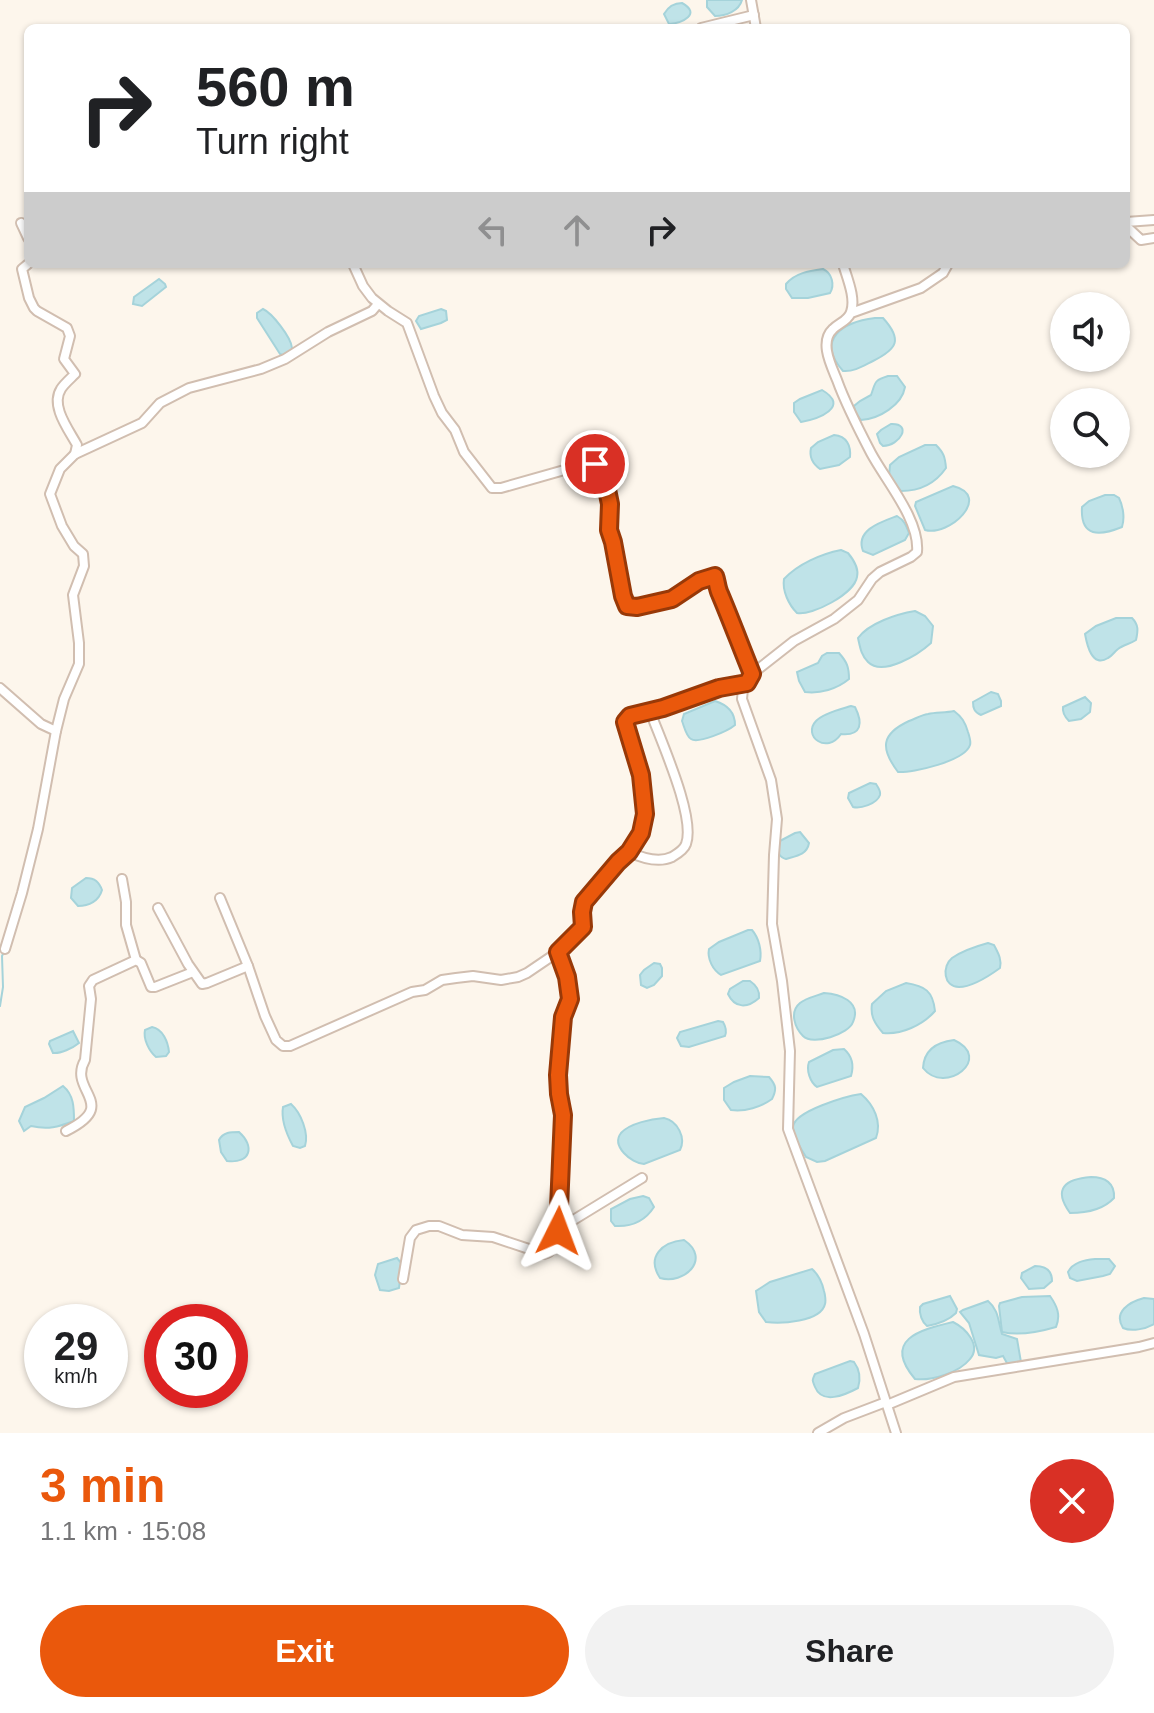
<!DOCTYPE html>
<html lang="en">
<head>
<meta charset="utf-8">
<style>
	body { margin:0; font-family:Arial,sans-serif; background:#f2f2f2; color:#202124; height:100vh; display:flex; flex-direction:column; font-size:30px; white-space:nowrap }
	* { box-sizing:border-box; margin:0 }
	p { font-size:26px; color:#757577 }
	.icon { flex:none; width:44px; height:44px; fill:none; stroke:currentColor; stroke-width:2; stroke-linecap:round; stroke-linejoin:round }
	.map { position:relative; height:1433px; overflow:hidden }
	.sheet { display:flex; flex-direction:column; background:#fff; flex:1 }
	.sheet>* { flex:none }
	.top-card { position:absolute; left:24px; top:24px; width:1106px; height:244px; border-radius:12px; box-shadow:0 2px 6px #0004; background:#fff; color:#202124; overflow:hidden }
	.tools { position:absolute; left:1050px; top:292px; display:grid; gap:16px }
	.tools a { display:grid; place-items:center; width:80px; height:80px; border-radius:50%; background:#fff; box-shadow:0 2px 6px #0004; font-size:40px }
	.speed { position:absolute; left:24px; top:1304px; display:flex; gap:16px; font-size:40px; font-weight:700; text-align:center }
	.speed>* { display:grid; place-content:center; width:104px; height:104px; border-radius:50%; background:#fff; box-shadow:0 2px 6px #0004; line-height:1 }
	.speed small { font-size:20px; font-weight:400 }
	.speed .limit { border:12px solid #d22; background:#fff; color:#111 }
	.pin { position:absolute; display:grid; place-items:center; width:68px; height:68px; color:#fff; margin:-34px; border:4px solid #fff; border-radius:50%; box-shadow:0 2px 8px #0007 }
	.me { position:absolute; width:88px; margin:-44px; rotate:3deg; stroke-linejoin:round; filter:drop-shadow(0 0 6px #0008) }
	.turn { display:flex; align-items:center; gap:28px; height:168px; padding:0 40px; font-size:36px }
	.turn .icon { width:104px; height:104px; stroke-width:2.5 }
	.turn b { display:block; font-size:56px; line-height:68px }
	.lanes { display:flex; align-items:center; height:76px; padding:0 40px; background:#0003; justify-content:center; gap:40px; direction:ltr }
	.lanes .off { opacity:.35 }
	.round { display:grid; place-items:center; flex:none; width:84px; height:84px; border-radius:42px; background:#f2f2f2 }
	.head { display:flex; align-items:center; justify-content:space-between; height:136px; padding:0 40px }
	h1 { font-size:48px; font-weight:700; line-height:60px; color:#ea580c }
	.action { display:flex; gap:16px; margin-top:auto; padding:16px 40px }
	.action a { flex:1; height:92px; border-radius:48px; background:#ea580c; color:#fff; font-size:32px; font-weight:700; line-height:92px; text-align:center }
	.action a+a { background:#f2f2f2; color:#202124 }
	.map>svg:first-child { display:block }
</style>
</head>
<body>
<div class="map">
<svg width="1154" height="1433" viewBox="0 0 1154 1433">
	<rect width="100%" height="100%" fill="#fdf6ec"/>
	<g fill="#bfe3e8" stroke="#a5d3da" stroke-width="2">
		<path d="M707 0H742C739 11 726 16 715 16L707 7Z"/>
		<path d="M682 3C702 14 682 23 669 24L664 14C668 7 674 3 682 3Z"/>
		<path d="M823 269C832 273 835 285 830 293L808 298H792L786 289V284C795 273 809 271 823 269Z"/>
		<polygon points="159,279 165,284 166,287 142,306 133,304 134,297"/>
		<path d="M263 309C272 313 291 337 292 348 292 350 290 352 290 354L286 356 280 354 257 318V313Z"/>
		<polygon points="441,309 446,311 447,320 441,323 421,329 416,321 419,316"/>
		<path d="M875 318H883C903 340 897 349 873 361 863 366 854 372 843 371 815 339 843 322 875 318Z"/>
		<path d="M888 376H897L905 387C902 405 879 419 861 420L855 412 854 406 860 401 871 395C876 382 873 381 888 376Z"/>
		<path d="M822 390C851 407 818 419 801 422L794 412V403L800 399Z"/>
		<path d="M891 424C913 423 900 446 883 446L880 443 877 434 881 430Z"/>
		<path d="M834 435C847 436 851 446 850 457L839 465 820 469C813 464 809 457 811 448L818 442Z"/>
		<path d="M925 445H936C944 453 945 457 946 468 935 484 920 491 901 491L889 477 890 465 899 457Z"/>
		<path d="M953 486C993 496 949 537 925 530L915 506 916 502Z"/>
		<path d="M1105 495H1114L1119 498C1123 506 1125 518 1122 527 1100 536 1080 538 1082 507L1089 501Z"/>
		<path d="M897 516C904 520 906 525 909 533L905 540 873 555 863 551C855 530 881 522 897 516Z"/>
		<path d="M841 550 848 553C853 559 859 569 857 577 854 594 812 616 797 613 789 605 782 591 784 579 798 564 821 554 841 550Z"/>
		<path d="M915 611 925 616 933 626 931 643C919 654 883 677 868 662 861 655 860 647 858 638 869 623 897 614 915 611Z"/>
		<path d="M1116 618H1132C1139 625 1138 631 1136 640 1130 644 1123 645 1118 649 1114 652 1112 656 1108 658 1092 668 1087 645 1085 634L1096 626Z"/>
		<path d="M827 653H839C847 662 849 667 849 679 837 689 820 694 805 692L799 681 797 672 818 663 822 656Z"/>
		<path d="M991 692 998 694 1001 701V706L981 715C974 712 973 708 973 702Z"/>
		<path d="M1085 697 1091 703 1090 712 1081 719 1069 721C1065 717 1062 713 1063 707Z"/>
		<path d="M715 701C728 705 735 712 735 725 728 731 698 744 691 739 686 736 684 726 682 721L684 714Z"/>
		<path d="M851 706 855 707C863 723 862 736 841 734 827 755 802 736 816 721 823 713 841 709 851 706Z"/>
		<path d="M954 711C962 717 965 722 968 732 969 735 971 742 970 745 965 761 913 773 898 772 880 748 881 734 909 721 915 719 921 715 928 714 936 712 945 713 954 711Z"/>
		<path d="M870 783 876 784C878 787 881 791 880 795 877 804 860 809 853 807L848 798 849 793Z"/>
		<path d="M800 832 809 843C807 855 796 856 786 859 777 857 777 849 778 842L795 833Z"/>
		<path d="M86 878C95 878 99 882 102 890 99 901 89 906 78 906L71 898 72 888Z"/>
		<path d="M748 930H752C759 938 762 951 760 961L721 975C713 970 707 959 709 949L719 942Z"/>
		<path d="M988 943 994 945C998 953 1002 959 1000 968 989 976 973 987 959 987 943 987 942 966 952 958 962 951 977 946 988 943Z"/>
		<polygon points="654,963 660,964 662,968 662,976 654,985 647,988 641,985 640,975 644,970"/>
		<path d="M743 981H750C756 985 760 990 759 998 748 1008 735 1009 728 994L730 989Z"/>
		<path d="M906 983C925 986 933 991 935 1011 923 1025 901 1035 883 1033 875 1024 870 1016 872 1004L886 991Z"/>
		<path d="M824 993C839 994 862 1001 853 1022 849 1034 813 1046 803 1036 795 1028 789 1012 800 1003 806 998 816 996 824 993Z"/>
		<path d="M718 1021 723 1022C726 1027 727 1031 725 1036L689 1047 681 1046 677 1038 680 1032Z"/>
		<path d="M152 1027C163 1029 168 1042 169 1052L166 1056 156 1057C149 1051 143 1039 145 1030Z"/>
		<path d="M73 1031 79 1043C73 1048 60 1054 53 1053L49 1044 50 1041Z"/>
		<path d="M954 1040C994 1058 945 1096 923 1068 924 1049 937 1042 954 1040Z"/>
		<path d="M844 1049C852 1056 854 1066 851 1076L817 1087C810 1082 806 1070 809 1062L833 1050Z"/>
		<path d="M750 1076 769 1077C776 1085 777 1089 772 1099 761 1107 745 1112 731 1110L724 1100V1088L734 1082Z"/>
		<path d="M63 1086C74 1095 74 1108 74 1121 58 1127 48 1130 31 1126L24 1131 19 1121 25 1107 44 1098Z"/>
		<path d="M861 1094C874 1105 882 1122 876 1138L825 1161 817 1162 806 1157C801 1149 793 1137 793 1127 794 1111 847 1096 861 1094Z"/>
		<path d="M291 1104C301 1113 309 1133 305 1146L300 1148 293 1146C287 1135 281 1119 283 1107Z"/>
		<path d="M664 1118C678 1121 686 1138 680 1150L644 1164C631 1163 611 1146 621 1133 630 1123 652 1119 664 1118Z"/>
		<path d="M239 1132C255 1146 251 1164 227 1161L221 1152 219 1140C223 1132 231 1132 239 1132Z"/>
		<path d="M1091 1177C1105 1177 1115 1183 1114 1198 1103 1210 1085 1213 1070 1213 1052 1188 1066 1179 1091 1177Z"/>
		<path d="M643 1196 649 1198 654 1207C645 1221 631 1227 615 1226L611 1221V1209L630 1199Z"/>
		<path d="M684 1240C712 1259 684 1285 660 1278 646 1257 662 1242 684 1240Z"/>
		<polygon points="397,1258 402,1264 399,1288 389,1291 380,1290 375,1275 378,1264"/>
		<path d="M1095 1259H1109L1115 1266 1110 1274 1103 1276 1077 1281 1070 1278 1068 1272C1073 1262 1085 1260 1095 1259Z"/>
		<path d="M1035 1266C1045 1266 1052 1270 1052 1281L1044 1288 1029 1289 1021 1278 1022 1273Z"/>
		<path d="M812 1269C819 1275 822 1282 824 1291 825 1294 826 1301 825 1304 821 1322 780 1324 766 1322L759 1312 756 1291 770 1282Z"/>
		<path d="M950 1296 957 1309 956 1313C948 1321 938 1324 927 1326 922 1322 919 1314 920 1307L923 1304Z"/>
		<path d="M1050 1296C1057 1306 1061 1315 1056 1327 1039 1332 1019 1336 1002 1332L999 1306 1000 1303 1022 1297Z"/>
		<path d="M1144 1298 1154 1299V1324C1145 1329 1132 1332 1123 1328 1113 1312 1129 1302 1144 1298Z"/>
		<path d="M988 1301C999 1310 998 1322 1002 1334L1017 1339 1021 1362 1013 1365H1008L1003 1356 996 1358 979 1355 969 1323 960 1312 963 1310Z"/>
		<path d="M953 1322C965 1328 982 1345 970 1359 959 1373 931 1381 915 1379 882 1340 919 1330 953 1322Z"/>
		<path d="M850 1361 854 1362C860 1370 861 1378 858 1388 845 1395 822 1405 815 1387 812 1379 812 1381 815 1374Z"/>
	</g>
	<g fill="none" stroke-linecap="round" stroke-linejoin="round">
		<polyline stroke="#a5d3da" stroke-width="2" points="0,1006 3,987 2,956 4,952"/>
		<g stroke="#d1beb0" stroke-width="12">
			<g id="minor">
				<polyline points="751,0 756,28"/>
				<polyline points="701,28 754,15"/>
				<polyline points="1126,222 1154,220"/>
				<polyline points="21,223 28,238"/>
				<polyline points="1126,226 1141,240 1154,238"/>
				<path d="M28 264 22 269 29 298 34 308 37 311 67 328 70 336 64 359 75 374C70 379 64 384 61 389 50 406 69 430 77 445L75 454"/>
				<path d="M353 264 363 286 372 298 388 311 407 323 434 396 442 413 455 430 464 452 492 488H501L589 463 599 467 605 480 610 504 609 530 613 542 623 596 627 606 637 607 672 599 699 581 715 576C717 581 717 588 720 594 731 621 741 647 752 674"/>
				<path d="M843 264C847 278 856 298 851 312 848 321 839 323 833 329 819 342 831 365 837 380 846 405 859 430 871 453 886 481 920 520 917 552L911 557 880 572 872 579 858 600 834 619 794 641 752 674 743 689 742 699 771 780 777 819 774 855 772 924 782 981 790 1051 788 1129 864 1334 896 1433"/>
				<polyline points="851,313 921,288 943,273 948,264"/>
				<polyline points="0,688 41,724 56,731"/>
				<path d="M629 852C642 858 659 863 672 857 677 854 684 850 686 844 696 817 660 739 650 711"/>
				<polyline points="122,879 126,902 126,925 136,960"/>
				<polyline points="220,898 248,966 265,1016 276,1040 283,1046 290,1046 412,992 425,990 442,980 456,978 473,976 501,980 518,977 527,973 558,952"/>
				<polyline points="158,908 188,964 202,984 207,983 248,966"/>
				<polyline points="5,949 22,893 38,829 56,731 64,699 79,664 79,643 73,595 84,566 83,554 74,546 62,526 50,494 60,469 75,454 142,423 160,403 189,388 261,369 285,359 328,332 372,311 378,304"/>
				<path d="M66 1131C121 1104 67 1091 85 1060L91 999 89 986 93 980 136 960 141 963 151 987H155L193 972"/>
				<polyline points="558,1231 563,1115 559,1094 559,1057 563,1017 570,999 567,977 558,952 583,927 582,912 584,902 618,862 629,852 641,833 645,814 641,775 627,730 625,722 627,718 663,708 719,688 747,683"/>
				<path d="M403 1279 410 1238 416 1230 429 1226H439L462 1235 493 1237 544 1254C559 1250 553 1236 562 1227L642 1178"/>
				<polyline points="887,1405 954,1377 1139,1347 1154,1343"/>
				<polyline points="818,1433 844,1418 886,1402"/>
			</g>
		</g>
		<use href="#minor" stroke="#fff" stroke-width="8"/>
	</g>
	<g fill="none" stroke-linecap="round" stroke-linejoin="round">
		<g stroke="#983908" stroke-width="20">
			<path id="route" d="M558 1231 563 1115 559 1094 558 1075 563 1017 570 999 567 977 558 952 583 927 582 912 584 902 618 862 629 852 641 833 645 814 641 775 625 722 630 716 663 708 719 688 747 683 752 674C741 647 731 620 720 594 717 588 717 581 715 576L699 581 672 599 637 607 627 606 623 596 613 542 609 530 610 504 605 480 603 472 595 464"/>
		</g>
		<use href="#route" stroke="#ea580c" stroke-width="14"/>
	</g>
</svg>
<div class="tools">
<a><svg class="icon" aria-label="sound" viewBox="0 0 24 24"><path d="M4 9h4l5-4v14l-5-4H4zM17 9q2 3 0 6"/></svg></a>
<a><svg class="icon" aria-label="search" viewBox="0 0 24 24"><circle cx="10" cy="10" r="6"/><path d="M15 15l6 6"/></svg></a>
</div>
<div class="speed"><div>29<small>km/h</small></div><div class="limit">30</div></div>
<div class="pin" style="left:595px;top:464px;background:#d93025"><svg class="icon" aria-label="arrive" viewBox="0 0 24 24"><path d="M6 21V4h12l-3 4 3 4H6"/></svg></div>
<svg class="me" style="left:558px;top:1231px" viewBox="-20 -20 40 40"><path d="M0-17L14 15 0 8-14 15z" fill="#ea580c" stroke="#fff" stroke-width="4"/></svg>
<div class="top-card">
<div class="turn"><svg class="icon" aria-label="right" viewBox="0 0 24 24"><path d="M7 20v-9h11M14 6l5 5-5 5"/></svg><div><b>560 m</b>Turn right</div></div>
<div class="lanes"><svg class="icon off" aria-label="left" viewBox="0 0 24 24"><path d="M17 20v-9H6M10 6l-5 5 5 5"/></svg><svg class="icon off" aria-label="ahead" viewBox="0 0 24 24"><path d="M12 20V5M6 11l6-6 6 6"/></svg><svg class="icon" aria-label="right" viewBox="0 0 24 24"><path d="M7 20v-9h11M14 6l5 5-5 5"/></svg></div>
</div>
</div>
<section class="sheet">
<div class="head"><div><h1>3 min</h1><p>1.1 km · 15:08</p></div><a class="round" style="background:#d93025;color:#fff"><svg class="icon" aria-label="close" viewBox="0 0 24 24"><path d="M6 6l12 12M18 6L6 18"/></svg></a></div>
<div class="action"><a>Exit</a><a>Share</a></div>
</section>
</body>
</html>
